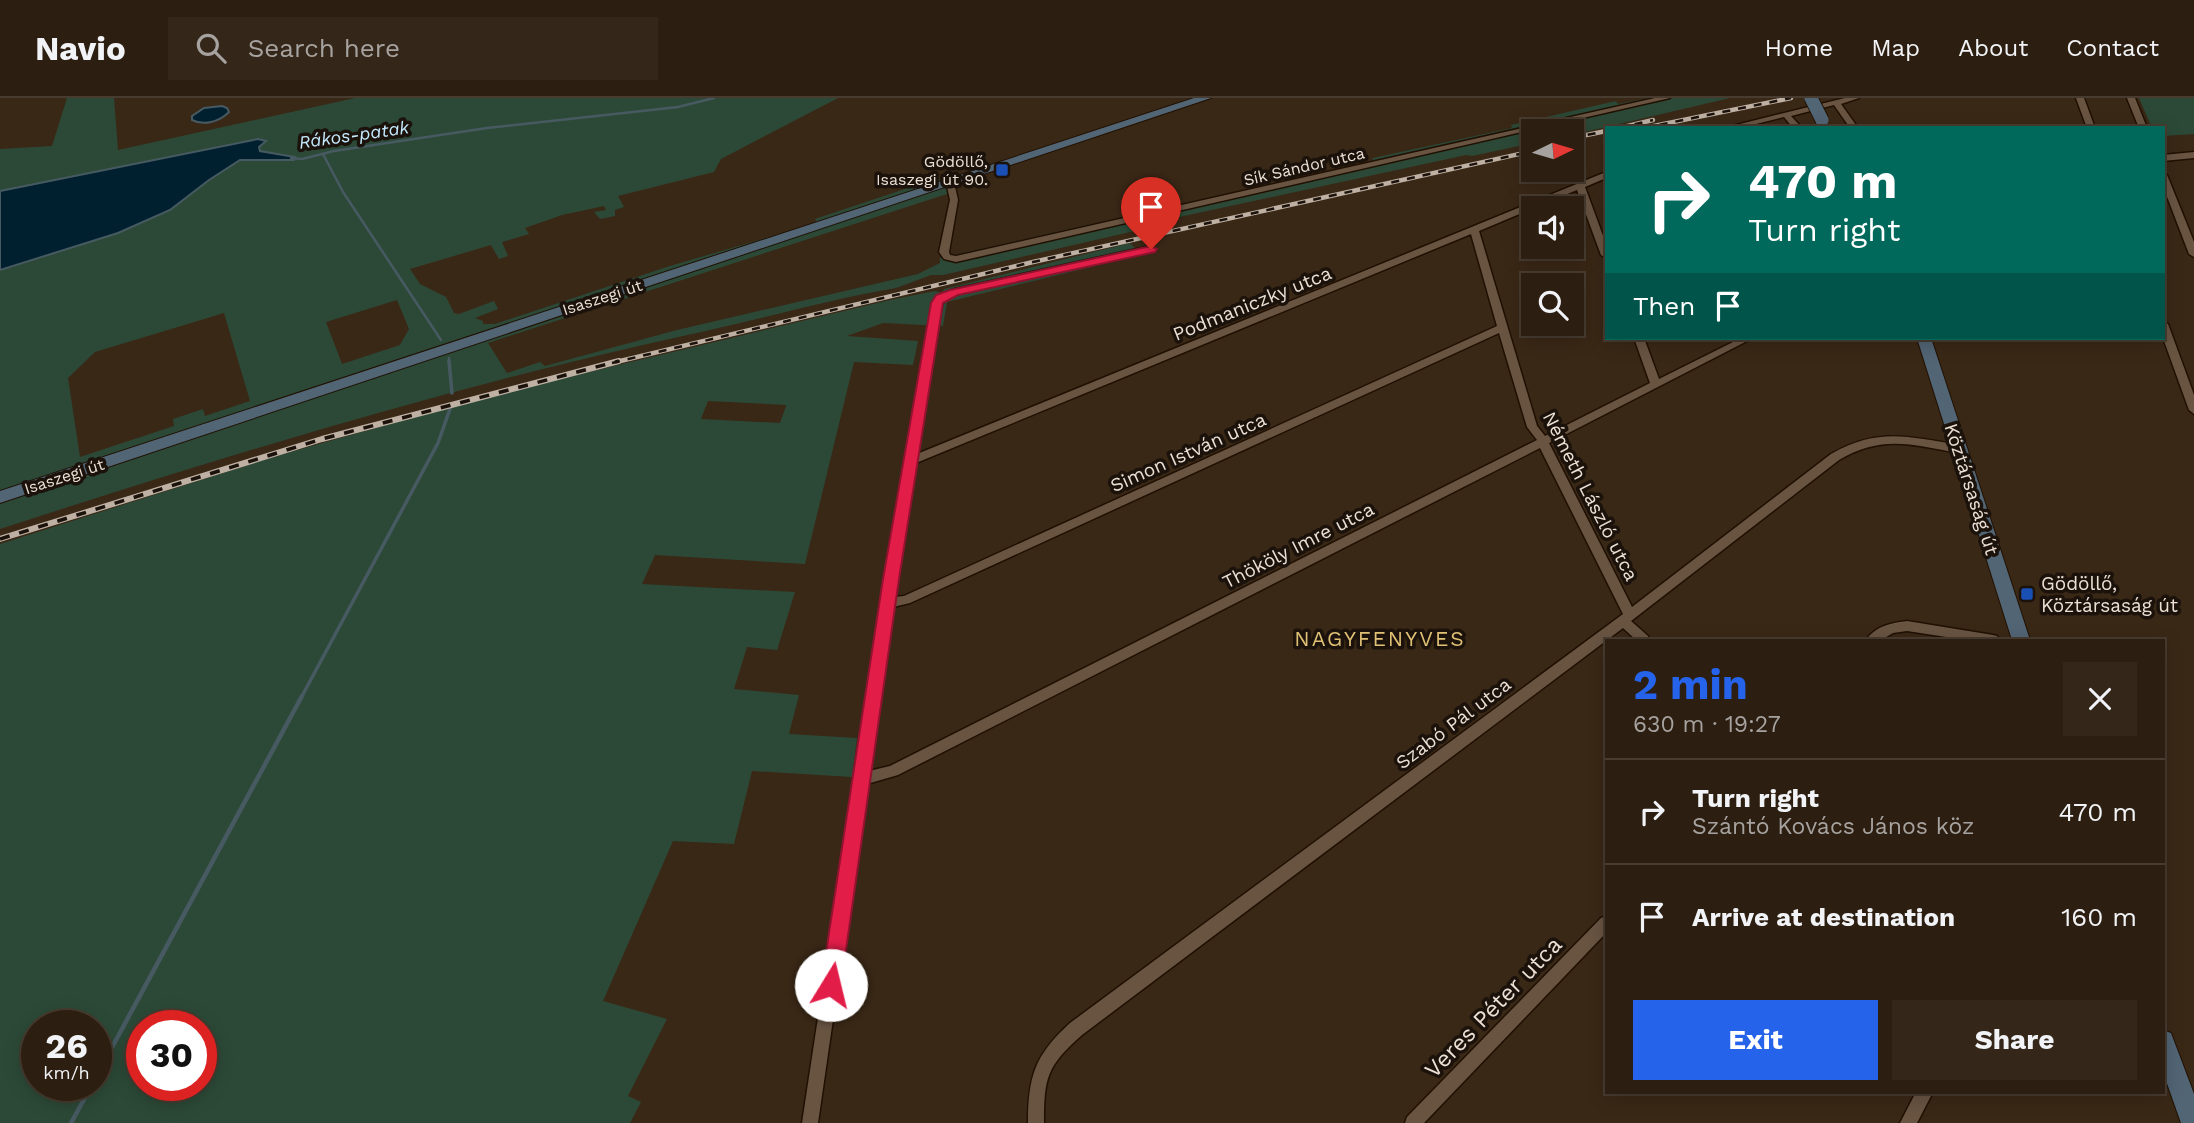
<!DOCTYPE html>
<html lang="en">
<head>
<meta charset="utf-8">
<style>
	body { margin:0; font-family:"Work Sans",sans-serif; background:#342719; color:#f1f3f6; height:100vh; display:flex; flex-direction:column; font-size:26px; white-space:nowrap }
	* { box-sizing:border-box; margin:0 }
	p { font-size:23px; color:#a6a29f }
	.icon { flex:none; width:38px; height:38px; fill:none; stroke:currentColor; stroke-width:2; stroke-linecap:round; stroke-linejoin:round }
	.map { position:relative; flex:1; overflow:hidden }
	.panel { position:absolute; left:1605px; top:541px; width:560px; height:455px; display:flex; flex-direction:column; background:#2c1e10; border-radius:0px; box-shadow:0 4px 18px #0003,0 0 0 2px #483c30 }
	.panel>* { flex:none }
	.banner { position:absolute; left:1605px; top:28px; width:560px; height:214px; border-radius:0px; box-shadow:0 4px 18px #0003,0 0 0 2px #483c30; background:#00695c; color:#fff; overflow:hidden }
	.needle { width:46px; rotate:85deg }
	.tools { position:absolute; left:1521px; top:21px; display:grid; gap:14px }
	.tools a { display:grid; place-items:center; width:63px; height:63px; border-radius:0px; background:#2c1e10; box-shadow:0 4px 18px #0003,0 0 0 2px #483c30; font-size:35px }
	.speed { position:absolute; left:21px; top:912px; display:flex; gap:14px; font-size:35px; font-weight:700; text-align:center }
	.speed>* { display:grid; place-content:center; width:91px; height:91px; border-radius:50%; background:#2c1e10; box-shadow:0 4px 18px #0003,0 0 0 2px #483c30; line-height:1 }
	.speed small { font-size:18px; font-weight:400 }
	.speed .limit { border:10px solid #d22; background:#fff; color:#111 }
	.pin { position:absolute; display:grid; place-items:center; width:60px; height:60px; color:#fff; margin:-72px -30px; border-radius:50% 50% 50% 0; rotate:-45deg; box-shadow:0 0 7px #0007 }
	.pin .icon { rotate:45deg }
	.me { position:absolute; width:77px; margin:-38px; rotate:9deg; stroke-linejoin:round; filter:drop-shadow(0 0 5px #0008) }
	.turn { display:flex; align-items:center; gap:24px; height:147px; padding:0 28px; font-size:32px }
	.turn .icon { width:91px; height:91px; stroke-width:2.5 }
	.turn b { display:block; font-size:49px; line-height:60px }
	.then { display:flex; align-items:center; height:66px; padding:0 28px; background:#0003; gap:14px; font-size:26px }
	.round { display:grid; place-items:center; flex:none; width:74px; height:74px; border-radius:0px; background:#342719 }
	.headline { display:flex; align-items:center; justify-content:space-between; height:119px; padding:0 28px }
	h1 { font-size:42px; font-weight:700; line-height:52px; color:#2563eb }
	.cta { display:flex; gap:14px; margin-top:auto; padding:14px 28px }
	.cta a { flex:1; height:80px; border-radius:0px; background:#2563eb; color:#fff; font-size:28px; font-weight:700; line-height:80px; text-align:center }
	.cta a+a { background:#342719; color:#f1f3f6 }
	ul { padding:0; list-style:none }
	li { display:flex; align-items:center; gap:21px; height:105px; padding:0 28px; border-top:2px solid #483c30 }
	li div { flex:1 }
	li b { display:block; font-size:26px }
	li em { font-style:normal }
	header { display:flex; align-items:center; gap:42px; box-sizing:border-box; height:98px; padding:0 35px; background:#2c1e10; border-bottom:2px solid #483c30 }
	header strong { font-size:33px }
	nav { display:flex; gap:38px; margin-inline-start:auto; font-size:24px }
	.search { width:490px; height:63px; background:#342719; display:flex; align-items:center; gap:18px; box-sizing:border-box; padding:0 24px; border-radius:0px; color:#a6a29f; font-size:26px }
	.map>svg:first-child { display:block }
</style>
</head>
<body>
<header>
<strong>Navio</strong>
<div class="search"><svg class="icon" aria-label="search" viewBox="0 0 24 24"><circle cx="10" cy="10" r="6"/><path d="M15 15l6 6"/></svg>Search here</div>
<nav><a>Home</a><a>Map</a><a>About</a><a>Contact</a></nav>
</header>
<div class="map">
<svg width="2194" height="1025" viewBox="0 0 2194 1025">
	<rect width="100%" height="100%" fill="#3a2816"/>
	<g fill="#2c4937" fill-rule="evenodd">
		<path d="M67 0H114L118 52 355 0H838L721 61 714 74 618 98 624 109 615 112V118L600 121 594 114 606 112 604 108 562 117 525 130 529 136 502 144 508 158 499 161 491 147 410 171 420 186 446 199 454 215 459 216 494 203 498 211 475 220 483 223V226H495L670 168 817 125 815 121 938 80 950 95 488 245 507 275 540 264 545 268 677 232 918 176 940 165V160L1372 63 1373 60 1512 30 1511 27 1616 3 1618 6 1648 0H1730L1572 37V33H1533V45L1472 58 1466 57 1170 121 1165 126 943 177H931L896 190C831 201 766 220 701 234 464 285 231 356 0 431V172L118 135 170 112 209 82 240 62H294L295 59 260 53 259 49 265 43 257 41 0 93V51L52 48ZM397 202 409 231 400 247 342 266 326 224ZM224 215 250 303 205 318 203 311 173 321 174 328 80 359 68 280 95 254Z"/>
		<polygon points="2139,0 2194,0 2194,36 2163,38 2163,30 2152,30"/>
		<path d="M1130 145 1137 152 1151 150 1153 154 947 204 943 228 883 225 847 238 918 243 913 267 854 264 805 466 655 457 642 486 795 494 777 552 747 549 734 591 799 597 789 636 857 640 852 679 752 673 734 746 673 743 603 903 667 921 628 998 641 1004 630 1025H0V446L276 358 497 296 890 202 935 193 942 195 944 191ZM708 303 786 307V308L780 325 701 321ZM37 928H96V987H37ZM142 928H201V987H142Z"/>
	</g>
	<g fill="#002030" stroke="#475a62" stroke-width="2">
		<path d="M222 8 227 10 229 14C219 24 204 28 192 22V18L204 10Z"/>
		<polygon points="258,41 266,43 259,49 260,53 295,59 294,62 240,62 209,82 170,112 118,135 0,172 0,93"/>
	</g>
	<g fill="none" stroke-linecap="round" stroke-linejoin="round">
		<g stroke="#475a62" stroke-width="2.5">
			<polyline points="323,56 343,94 441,242"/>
			<polyline points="291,60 302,61 334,53 487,30 678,9 714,0"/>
			<polyline points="449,260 449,265"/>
		</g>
		<g stroke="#475a62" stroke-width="3.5">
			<polyline points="449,263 452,295"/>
			<polyline points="301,600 438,345 450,311"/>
		</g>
		<g stroke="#475a62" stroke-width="4.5">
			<polyline points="96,979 302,598"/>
			<polyline points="71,1025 92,987"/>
		</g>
		<g stroke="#201002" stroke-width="3">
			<g id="minor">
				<polygon points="1655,0 1670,0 956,164 944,161 939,154 950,102 946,84 950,81 954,84 958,102 949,154 950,157 956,158"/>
				<polygon points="1845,0 1859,0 1841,6 1858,30 1850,30 1834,7 1791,18 1802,30 1793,30 1784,19 1740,30 1724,30"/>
				<polygon points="2076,0 2084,0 2095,30 2087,30"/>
				<polygon points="2127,0 2135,0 2147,30 2139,30"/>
				<polygon points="2194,54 2194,60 2163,63 2163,57"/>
				<path d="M1606 74V80L1585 89 1606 146V160L1601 157 1577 92 1479 133 1537 328 1545 338 1650 285 1634 240H1644L1659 281 1741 240H1753L1549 345 1632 509 1831 356C1879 329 1908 339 1959 347L1964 351 1963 354 1959 355C1912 347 1883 336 1839 362L1631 523 1648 538 1650 542H1636L1623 530 1082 937C1047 968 1044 979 1044 1025H1028C1028 978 1035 957 1070 925L1623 516 1540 350 898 677 867 686 818 1025H802L881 505 934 203 940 197 955 191 1151 148 1156 151 1151 154 958 196 946 201 942 206 917 356ZM1471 136 1497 228 904 498 894 499 916 365ZM1499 235 1527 329 1537 342 890 668 869 673 893 509 910 505Z"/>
				<polygon points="2163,74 2167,77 2194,144 2194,159 2189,156 2163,88"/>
				<polygon points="2163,223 2168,226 2194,297 2194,316 2189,312 2163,240"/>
				<path d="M1907 523 1993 537 1997 538 1999 542H1966L1907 533 1893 535 1881 542H1866C1876 528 1891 525 1907 523Z"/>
				<polygon points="1606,818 1606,835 1424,1025 1405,1025 1407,1019 1601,820"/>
				<polygon points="1916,994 1933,994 1917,1025 1900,1025"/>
			</g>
		</g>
		<g stroke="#201002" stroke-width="2">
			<g id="secondary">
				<polygon points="1194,0 1211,0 0,405 0,393"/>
				<polygon points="1917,240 1931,240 2030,542 2012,542"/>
				<polygon points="2163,932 2171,935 2194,996 2194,1025 2181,1025 2163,974"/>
			</g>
		</g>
		<use href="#minor" fill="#695442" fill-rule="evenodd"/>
		<use href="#secondary" fill="#526575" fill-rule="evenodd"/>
		<g stroke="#beb1a4" stroke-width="4.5">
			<g id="rail-far1">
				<polyline points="1619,30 1653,22"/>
				<polyline points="1644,30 1791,0"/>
				<polyline points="1572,40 1606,33"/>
				<polyline points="612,265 1033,164 1533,53"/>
			</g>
		</g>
		<g stroke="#beb1a4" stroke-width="6">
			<polyline id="rail" points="0,441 322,341 619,263"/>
		</g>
		<use href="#rail-far1" stroke="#1b120b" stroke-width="2.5" stroke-dasharray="8" stroke-linecap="butt"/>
		<use href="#rail" stroke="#1b120b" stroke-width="3.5" stroke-dasharray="10" stroke-linecap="butt"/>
		<g stroke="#201002" stroke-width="15" stroke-linecap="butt">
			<polyline id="secondary-bridge" points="1811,0 1822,22"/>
		</g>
		<use href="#secondary-bridge" stroke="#526575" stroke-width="13"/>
	</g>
	<polygon fill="#e11d48" stroke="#92132f" stroke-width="2" points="1151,148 1157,151 1155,154 958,197 943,205 899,481 841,887 838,894 831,897 824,894 821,887 883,481 931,205 936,197 950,192"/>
	<g fill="#1a4fb4" stroke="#1b120b" stroke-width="2.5">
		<rect x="995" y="65" width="14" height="14" rx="3.5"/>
		<rect x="2020" y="489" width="14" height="14" rx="3.5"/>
	</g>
	<g text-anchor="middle" stroke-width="7" stroke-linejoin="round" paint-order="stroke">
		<g font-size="16" fill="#ece0d5" stroke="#1b120b" text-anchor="end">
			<text x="988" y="69">Gödöllő,<tspan x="988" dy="18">Isaszegi út 90.</tspan></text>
		</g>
		<g font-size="16" fill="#ece0d5" stroke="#1b120b">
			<text transform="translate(1304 68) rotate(-13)" y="6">Sík Sándor utca</text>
			<text transform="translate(602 199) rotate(-18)" y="6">Isaszegi út</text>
			<text transform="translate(64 378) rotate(-18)" y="6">Isaszegi út</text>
		</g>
		<g font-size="18" font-style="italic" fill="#c5ebff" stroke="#1b120b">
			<text transform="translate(354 37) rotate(-8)" y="6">Rákos-patak</text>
		</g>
		<g font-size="19" fill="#ece0d5" stroke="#1b120b">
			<text transform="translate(1252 205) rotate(-22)" y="7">Podmaniczky utca</text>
			<text transform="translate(1188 354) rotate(-24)" y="7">Simon István utca</text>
			<text transform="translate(1972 391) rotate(72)" y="7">Köztársaság út</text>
			<text transform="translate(1591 398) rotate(63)" y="7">Németh László utca</text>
			<text transform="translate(1298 447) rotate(-27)" y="7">Thököly Imre utca</text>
			<text transform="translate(1453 625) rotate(-37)" y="7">Szabó Pál utca</text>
		</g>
		<g font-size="19" fill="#ece0d5" stroke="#1b120b" text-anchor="start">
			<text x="2041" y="492">Gödöllő,<tspan x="2041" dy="22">Köztársaság út</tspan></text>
		</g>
		<g font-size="21" letter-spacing="2" fill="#dfc075" stroke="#1b120b">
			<text x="1380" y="548">NAGYFENYVES</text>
		</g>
		<g font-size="23" fill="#ece0d5" stroke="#1b120b">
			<text transform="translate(1493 909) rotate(-46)" y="8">Veres Péter utca</text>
		</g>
	</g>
</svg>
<div class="tools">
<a><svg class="needle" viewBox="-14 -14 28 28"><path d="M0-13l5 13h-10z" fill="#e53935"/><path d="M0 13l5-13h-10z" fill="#a6a29f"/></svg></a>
<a><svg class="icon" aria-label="sound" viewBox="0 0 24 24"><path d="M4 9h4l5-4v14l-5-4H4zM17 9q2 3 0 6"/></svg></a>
<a><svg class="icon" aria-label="search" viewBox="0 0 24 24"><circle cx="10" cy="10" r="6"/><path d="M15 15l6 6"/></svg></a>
</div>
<div class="speed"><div>26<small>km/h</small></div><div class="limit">30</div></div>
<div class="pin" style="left:1151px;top:151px;background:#d93025"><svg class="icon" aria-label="arrive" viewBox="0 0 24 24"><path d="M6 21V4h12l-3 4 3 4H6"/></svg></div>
<svg class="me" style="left:831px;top:887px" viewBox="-20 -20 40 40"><circle r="19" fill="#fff"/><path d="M0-13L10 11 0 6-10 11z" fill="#e11d48"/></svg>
<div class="banner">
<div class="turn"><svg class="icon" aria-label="right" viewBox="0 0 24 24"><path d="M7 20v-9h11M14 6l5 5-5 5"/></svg><div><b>470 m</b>Turn right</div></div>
<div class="then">Then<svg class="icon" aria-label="arrive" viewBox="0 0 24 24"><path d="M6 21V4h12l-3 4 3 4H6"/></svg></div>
</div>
<section class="panel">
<div class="headline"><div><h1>2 min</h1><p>630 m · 19:27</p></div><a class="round"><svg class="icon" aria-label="close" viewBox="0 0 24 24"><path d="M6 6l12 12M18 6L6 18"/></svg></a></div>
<ul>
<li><svg class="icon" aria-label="right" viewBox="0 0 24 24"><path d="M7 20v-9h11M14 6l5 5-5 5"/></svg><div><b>Turn right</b><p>Szántó Kovács János köz</p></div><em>470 m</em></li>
<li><svg class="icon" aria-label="arrive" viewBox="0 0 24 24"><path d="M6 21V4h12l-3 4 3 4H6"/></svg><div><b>Arrive at destination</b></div><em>160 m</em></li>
</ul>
<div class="cta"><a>Exit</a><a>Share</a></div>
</section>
</div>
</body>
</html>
